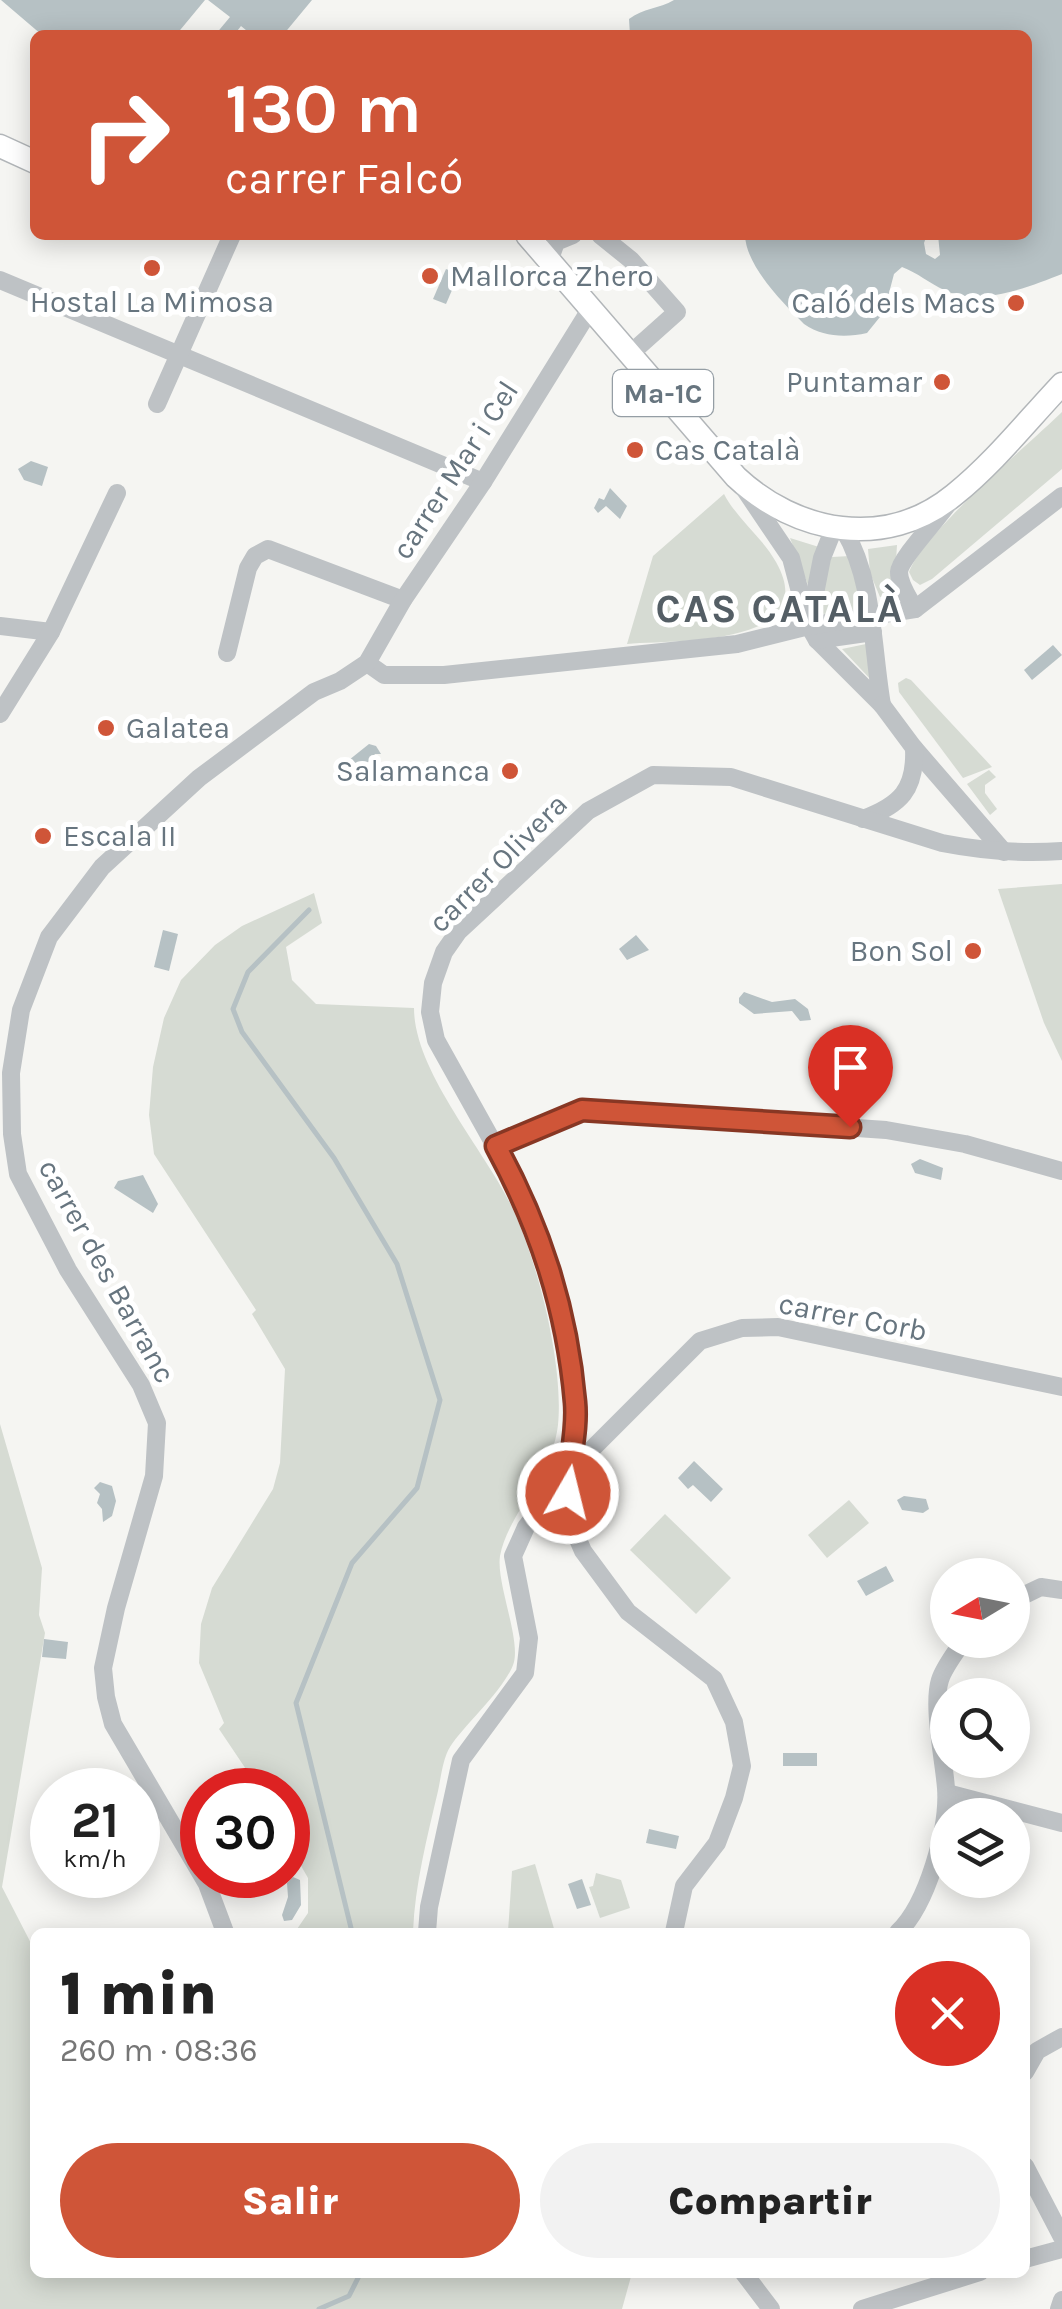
<!DOCTYPE html>
<html lang="es">
<head>
<meta charset="utf-8">
<style>
	body { margin:0; font-family:Karla,sans-serif; background:#f2f2f2; color:#222; height:100vh; display:flex; flex-direction:column; font-size:38px; white-space:nowrap }
	* { box-sizing:border-box; margin:0 }
	p { font-size:32px; color:#767676 }
	.icon { flex:none; width:55px; height:55px; fill:none; stroke:currentColor; stroke-width:2; stroke-linecap:round; stroke-linejoin:round }
	.map { position:relative; flex:1; overflow:hidden }
	.panel { position:absolute; left:30px; top:1928px; width:1000px; height:350px; display:flex; flex-direction:column; background:#fff; border-radius:15px; box-shadow:0 5px 25px #0003 }
	.panel>* { flex:none }
	.banner { position:absolute; left:30px; top:30px; width:1002px; height:210px; border-radius:15px; box-shadow:0 5px 25px #0003; background:#cf5538; color:#fff; overflow:hidden }
	.needle { width:65px; rotate:260deg }
	.tools { position:absolute; left:930px; top:1558px; display:grid; gap:20px }
	.tools a { display:grid; place-items:center; width:100px; height:100px; border-radius:50%; background:#fff; box-shadow:0 5px 25px #0003; font-size:50px }
	.speed { position:absolute; left:30px; top:1768px; display:flex; gap:20px; font-size:50px; font-weight:700; text-align:center }
	.speed>* { display:grid; place-content:center; width:130px; height:130px; border-radius:50%; background:#fff; box-shadow:0 5px 25px #0003; line-height:1 }
	.speed small { font-size:25px; font-weight:400 }
	.speed .limit { border:15px solid #d22; background:#fff; color:#111 }
	.pin { position:absolute; display:grid; place-items:center; width:85px; height:85px; color:#fff; margin:-102px -42px; border-radius:50% 50% 50% 0; rotate:-45deg; box-shadow:0 0 10px #0007 }
	.pin .icon { rotate:45deg }
	.me { position:absolute; width:110px; margin:-55px; rotate:8deg; stroke-linejoin:round; filter:drop-shadow(0 0 8px #0008) }
	.turn { display:flex; align-items:center; gap:35px; height:210px; padding:0 30px; font-size:45px }
	.turn .icon { width:130px; height:130px; stroke-width:2.5 }
	.turn b { display:block; font-size:70px; line-height:85px }
	.round { display:grid; place-items:center; flex:none; width:105px; height:105px; border-radius:52px; background:#f2f2f2 }
	.headline { display:flex; align-items:center; justify-content:space-between; height:170px; padding:0 30px }
	h1 { font-size:60px; font-weight:800; line-height:75px }
	.button { display:flex; gap:20px; margin-top:auto; padding:20px 30px }
	.button a { flex:1; height:115px; border-radius:60px; background:#cf5538; color:#fff; font-size:40px; font-weight:800; line-height:115px; text-align:center }
	.button a+a { background:#f2f2f2; color:#222 }
	.map>svg:first-child { display:block }
</style>
</head>
<body>
<div class="map">
<svg width="1062" height="2309" viewBox="0 0 1062 2309">
	<rect width="100%" height="100%" fill="#f5f5f2"/>
	<g fill="#d6dbd3">
		<path d="M1062 412V469L932 579 920 585 913 580 909 572C924 532 1027 446 1062 412Z"/>
		<path d="M724 494C737 519 762 537 776 562 824 647 674 640 627 644L653 556Z"/>
		<polygon points="790,538 819,547 808,585"/>
		<polygon points="897,545 895,577 889,595 880,597 870,573 868,549"/>
		<polygon points="850,556 859,585 858,608 850,613 824,615 820,608 827,563 832,557"/>
		<polygon points="866,644 873,682 842,649"/>
		<polygon points="906,678 911,680 992,767 963,778 899,692 898,683"/>
		<polygon points="989,770 996,777 985,785 985,793 997,809 990,815 967,784"/>
		<polygon points="1062,884 1062,1061 1044,1023 998,889"/>
		<path d="M314 893 322 923 286 947 292 980 316 1004 414 1008C414 1070 482 1147 510 1203 537 1258 564 1364 558 1425 552 1477 508 1513 500 1556 496 1582 520 1637 514 1662 507 1687 465 1724 450 1747 443 1758 441 1777 438 1791 427 1838 415 1884 413 1932H295L308 1913V1878L288 1843V1790H260L219 1729 224 1723 199 1663 201 1624 212 1588 273 1489 280 1463 285 1369 252 1314 256 1310 154 1154 149 1115 153 1067 164 1018 181 980 215 945 242 926Z"/>
		<polygon points="0,1424 42,1568 39,1615 45,1633 2,1887 35,1951 35,2272 632,2273 622,2309 0,2309"/>
		<polygon points="849,1500 869,1523 827,1558 808,1535"/>
		<polygon points="665,1514 731,1578 696,1614 630,1550"/>
		<polygon points="535,1864 555,1932 508,1932 512,1871"/>
		<polygon points="596,1873 621,1880 630,1908 600,1918 589,1887 593,1886"/>
	</g>
	<g fill="#b6c1c4">
		<polygon points="1,0 205,0 176,35 50,35 45,31 42,35"/>
		<polygon points="208,0 312,0 283,35 252,35 241,26 234,35 215,35 230,17"/>
		<path d="M674 0H1062V274C1029 287 979 307 944 290 929 283 918 273 902 267L894 274 884 312 867 333C845 338 823 337 804 324 782 302 746 266 745 235H927L924 243 926 254 935 259 940 255 938 235H1028V35H630L629 19C643 8 659 9 674 0Z"/>
		<polygon points="446,269 459,274 446,304 433,299"/>
		<polygon points="31,461 48,467 42,486 24,480 18,469"/>
		<polygon points="610,488 627,506 620,519 606,506 598,513 594,508 599,498 604,500"/>
		<polygon points="1053,645 1062,655 1032,680 1024,670"/>
		<polygon points="369,744 376,746 381,754 375,754 364,767 356,769 349,760"/>
		<polygon points="163,930 178,934 169,971 154,967"/>
		<polygon points="636,935 649,950 627,960 619,949"/>
		<polygon points="744,992 772,1002 795,999 808,1009 811,1020 800,1021 792,1011 754,1014 739,1003 739,998"/>
		<polygon points="920,1159 943,1168 941,1180 915,1173 911,1164"/>
		<polygon points="143,1175 158,1204 153,1213 114,1188 118,1181"/>
		<polygon points="694,1461 723,1489 711,1502 693,1485 688,1489 678,1478"/>
		<polygon points="100,1482 112,1486 116,1501 112,1516 103,1522 102,1509 97,1503 100,1494 94,1488"/>
		<polygon points="904,1496 926,1499 929,1509 923,1513 902,1510 897,1500"/>
		<polygon points="886,1566 894,1581 866,1596 857,1581"/>
		<polygon points="44,1639 68,1642 66,1659 42,1657"/>
		<rect x="783" y="1753" width="34" height="13"/>
		<polygon points="649,1829 679,1836 676,1849 646,1843"/>
		<polygon points="293,1877 300,1880 301,1905 292,1920 284,1921 282,1915 288,1897 287,1883"/>
		<polygon points="582,1879 591,1905 577,1909 568,1884"/>
	</g>
	<g fill="none" stroke-linecap="round" stroke-linejoin="round">
		<g stroke="#b6c1c4" stroke-width="5">
			<polyline points="309,910 248,972 233,1009 242,1032 334,1158 397,1264 440,1400 417,1488 352,1563 296,1703 352,1932"/>
			<polyline points="319,2309 349,2296 361,2272"/>
		</g>
		<g stroke="#b2b6b9" stroke-width="25">
			<g id="major">
				<polyline points="0,146 35,162"/>
				<path d="M527 235 736 477C796 533 885 551 954 495 994 463 1027 421 1062 384"/>
			</g>
		</g>
		<g stroke="#bec2c5" stroke-width="18">
			<polyline points="600,235 631,260 677,312 630,354"/>
			<polyline points="550,259 556,242 573,235"/>
			<polyline points="0,280 483,482"/>
			<polyline points="157,404 232,235"/>
			<path d="M745 490 791 558 809 626 817 640 882 705C872 647 874 581 844 530"/>
			<path d="M915 609C909 598 899 585 899 572 900 558 940 517 950 501"/>
			<polyline points="810,619 822,558 834,528"/>
			<polyline points="0,626 51,632"/>
			<polyline points="817,640 873,632"/>
			<polyline points="227,653 248,568 255,556 268,549 403,600"/>
			<polyline points="367,663 384,675 444,675 737,644 809,626 915,609 1062,496"/>
			<polyline points="882,705 914,748 1004,852"/>
			<polyline points="0,714 51,632 117,493"/>
			<path d="M863 819C900 805 916 790 914 748"/>
			<polyline points="496,1146 571,1112 593,1110 886,1130 965,1144 1062,1171"/>
			<polyline points="1012,1601 1041,1587 1062,1590"/>
			<polyline points="947,1793 1062,1823"/>
			<polyline points="225,1932 207,1884 113,1724 106,1697 103,1668 116,1608 154,1476 157,1423 141,1385 68,1270 18,1174 12,1134 11,1073 21,1010 49,937 102,867 199,778 314,692 340,681 367,663 403,600 483,482 591,308"/>
			<polyline points="427,1932 429,1907 461,1760 525,1673 529,1638 513,1556 526,1527 568,1473 700,1341 742,1328 778,1327 1062,1387"/>
			<path d="M674 1932 684 1886 717 1843 734 1798 742 1766 734 1722 714 1679 628 1612 583 1551 567 1514 576 1403 557 1297 540 1235 518 1187 436 1040 430 1012 433 983 444 952 458 932 588 811 653 775 731 777 942 843C983 851 1021 854 1062 851"/>
			<path d="M898 1932C927 1905 949 1828 946 1788 944 1761 932 1705 940 1680 944 1667 956 1652 964 1640"/>
			<polyline points="1025,2072 1037,2051 1062,2037"/>
			<polyline points="1025,2166 1062,2237"/>
			<polyline points="1025,2259 1062,2249"/>
			<polyline points="743,2272 771,2309"/>
			<polyline points="862,2309 980,2272"/>
			<polyline points="1059,2309 1062,2300"/>
		</g>
		<use href="#major" stroke="#fff" stroke-width="22"/>
	</g>
	<g fill="none" stroke-linecap="round" stroke-linejoin="round">
		<g stroke="#873724" stroke-width="25">
			<path id="route" d="M568 1493C568 1462 578 1433 575 1402 567 1309 540 1227 496 1146L582 1110 850 1127"/>
		</g>
		<use href="#route" stroke="#cf5538" stroke-width="18"/>
	</g>
	<g fill="#cf5538" stroke="#fff" stroke-width="4">
		<circle cx="152" cy="268" r="10"/>
		<circle cx="430" cy="276" r="10"/>
		<circle cx="1016" cy="303" r="10"/>
		<circle cx="942" cy="382" r="10"/>
		<circle cx="635" cy="450" r="10"/>
		<circle cx="106" cy="728" r="10"/>
		<circle cx="510" cy="771" r="10"/>
		<circle cx="43" cy="836" r="10"/>
		<circle cx="973" cy="951" r="10"/>
	</g>
	<g text-anchor="middle" stroke-width="10" stroke-linejoin="round" paint-order="stroke">
		<rect fill="#fff" stroke="#959ea5" stroke-width="2.5" x="613" y="370" width="100" height="46" rx="8"/>
		<g font-size="28" font-weight="bold" fill="#67757f">
			<text x="663" y="403">Ma-1C</text>
		</g>
		<g font-size="30" fill="#67757f" stroke="#fff" text-anchor="start">
			<text x="450" y="286">Mallorca Zhero</text>
			<text x="152" y="312" text-anchor="middle">Hostal La Mimosa</text>
			<text x="996" y="313" text-anchor="end">Caló dels Macs</text>
			<text x="922" y="392" text-anchor="end">Puntamar</text>
			<text x="655" y="460">Cas Català</text>
			<text x="126" y="738">Galatea</text>
			<text x="490" y="781" text-anchor="end">Salamanca</text>
			<text x="63" y="846">Escala II</text>
			<text x="953" y="961" text-anchor="end">Bon Sol</text>
		</g>
		<g font-size="30" fill="#67757f" stroke="#fff">
			<text transform="translate(455 470) rotate(-57)" y="10">carrer Mar i Cel</text>
			<text transform="translate(498 863) rotate(-45)" y="10">carrer Olivera</text>
			<text transform="translate(107 1271) rotate(61)" y="10">carrer des Barranc</text>
			<text transform="translate(853 1317) rotate(11)" y="10">carrer Corb</text>
		</g>
		<g font-size="40" font-weight="bold" letter-spacing="2.5" fill="#545e65" stroke="#fff">
			<text x="780" y="622">CAS CATALÀ</text>
		</g>
	</g>
</svg>
<div class="tools">
<a><svg class="needle" viewBox="-14 -14 28 28"><path d="M0-13l5 13h-10z" fill="#e53935"/><path d="M0 13l5-13h-10z" fill="#767676"/></svg></a>
<a><svg class="icon" aria-label="search" viewBox="0 0 24 24"><circle cx="10" cy="10" r="6"/><path d="M15 15l6 6"/></svg></a>
<a><svg class="icon" aria-label="layers" viewBox="0 0 24 24"><path d="M12 4l9 5-9 5-9-5zM3 14l9 5 9-5"/></svg></a>
</div>
<div class="speed"><div>21<small>km/h</small></div><div class="limit">30</div></div>
<div class="pin" style="left:850px;top:1127px;background:#d93025"><svg class="icon" aria-label="arrive" viewBox="0 0 24 24"><path d="M6 21V4h12l-3 4 3 4H6"/></svg></div>
<svg class="me" style="left:568px;top:1493px" viewBox="-20 -20 40 40"><circle r="17" fill="#cf5538" stroke="#fff" stroke-width="3"/><path d="M0-11L8 9 0 5-8 9z" fill="#fff"/></svg>
<div class="banner">
<div class="turn"><svg class="icon" aria-label="right" viewBox="0 0 24 24"><path d="M7 20v-9h11M14 6l5 5-5 5"/></svg><div><b>130 m</b>carrer Falcó</div></div>
</div>
<section class="panel">
<div class="headline"><div><h1>1 min</h1><p>260 m · 08:36</p></div><a class="round" style="background:#d93025;color:#fff"><svg class="icon" aria-label="close" viewBox="0 0 24 24"><path d="M6 6l12 12M18 6L6 18"/></svg></a></div>
<div class="button"><a>Salir</a><a>Compartir</a></div>
</section>
</div>
</body>
</html>
